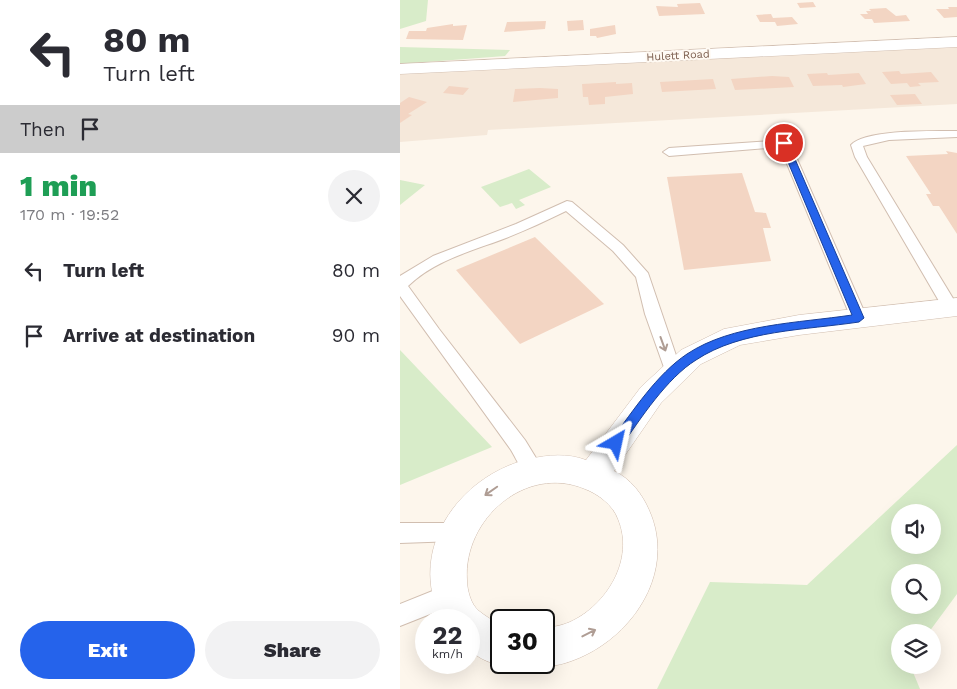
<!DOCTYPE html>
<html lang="en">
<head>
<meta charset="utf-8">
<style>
	body { margin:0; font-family:"Work Sans",sans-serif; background:#f2f2f3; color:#2b2b33; height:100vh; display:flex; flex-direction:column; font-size:19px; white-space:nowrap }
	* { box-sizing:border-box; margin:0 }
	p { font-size:16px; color:#7c7c81 }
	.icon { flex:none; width:28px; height:28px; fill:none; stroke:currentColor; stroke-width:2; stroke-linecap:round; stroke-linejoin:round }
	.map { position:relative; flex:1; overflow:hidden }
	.sheet { display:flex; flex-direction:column; background:#fff; width:400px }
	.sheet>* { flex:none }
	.hud { background:#fff; color:#2b2b33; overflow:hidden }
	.tools { position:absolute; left:491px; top:504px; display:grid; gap:10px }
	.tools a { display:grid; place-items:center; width:50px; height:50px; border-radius:50%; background:#fff; box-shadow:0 5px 20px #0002; font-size:25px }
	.speed { position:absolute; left:15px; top:609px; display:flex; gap:10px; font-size:25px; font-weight:700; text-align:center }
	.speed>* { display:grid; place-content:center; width:65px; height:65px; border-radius:50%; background:#fff; box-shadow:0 5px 20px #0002; line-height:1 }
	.speed small { font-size:12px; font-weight:400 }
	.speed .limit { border:2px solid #111; border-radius:8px; background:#fff; color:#111 }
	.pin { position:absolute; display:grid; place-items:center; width:42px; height:42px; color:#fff; margin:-21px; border:2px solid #fff; border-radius:50%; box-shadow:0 1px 5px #0007 }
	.me { position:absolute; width:55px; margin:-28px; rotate:36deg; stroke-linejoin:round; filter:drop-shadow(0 0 4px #0008) }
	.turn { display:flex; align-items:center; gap:18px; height:105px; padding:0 20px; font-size:22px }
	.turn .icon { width:65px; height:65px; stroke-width:2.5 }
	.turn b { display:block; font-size:35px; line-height:42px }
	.then { display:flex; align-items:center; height:48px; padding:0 20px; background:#0003; gap:10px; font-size:19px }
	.round { display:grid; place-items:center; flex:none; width:52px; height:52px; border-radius:26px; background:#f2f2f3 }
	.overview { display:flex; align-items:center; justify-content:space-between; height:85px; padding:0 20px }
	h1 { font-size:30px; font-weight:800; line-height:38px; color:#1e9e55 }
	.action { display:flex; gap:10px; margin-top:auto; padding:10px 20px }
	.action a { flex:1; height:58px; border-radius:30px; background:#2563eb; color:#fff; font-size:20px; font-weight:800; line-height:58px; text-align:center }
	.action a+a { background:#f2f2f3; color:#2b2b33 }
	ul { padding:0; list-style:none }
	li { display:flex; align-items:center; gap:15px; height:65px; padding:0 20px }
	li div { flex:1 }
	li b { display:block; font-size:19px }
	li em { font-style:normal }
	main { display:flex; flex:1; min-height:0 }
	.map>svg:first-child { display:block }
</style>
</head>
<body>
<main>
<section class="sheet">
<div class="hud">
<div class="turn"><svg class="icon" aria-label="left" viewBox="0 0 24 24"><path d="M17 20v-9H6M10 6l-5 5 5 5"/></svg><div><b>80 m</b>Turn left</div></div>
<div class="then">Then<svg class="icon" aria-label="arrive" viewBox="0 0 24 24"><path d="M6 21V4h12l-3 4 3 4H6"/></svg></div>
</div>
<div class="overview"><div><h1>1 min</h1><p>170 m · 19:52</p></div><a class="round"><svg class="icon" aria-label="close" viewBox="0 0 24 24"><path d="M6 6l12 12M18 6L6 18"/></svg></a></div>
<ul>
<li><svg class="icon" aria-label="left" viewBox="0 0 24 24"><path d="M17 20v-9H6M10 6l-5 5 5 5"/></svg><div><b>Turn left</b></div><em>80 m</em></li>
<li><svg class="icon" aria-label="arrive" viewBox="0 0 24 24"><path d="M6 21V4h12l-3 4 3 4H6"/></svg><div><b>Arrive at destination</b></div><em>90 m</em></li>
</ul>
<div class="action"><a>Exit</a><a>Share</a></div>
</section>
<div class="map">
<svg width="557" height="689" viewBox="0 0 557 689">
	<rect width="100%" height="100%" fill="#fdf6ec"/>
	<polygon fill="#f5e8da" points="557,46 557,104 88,130 87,135 0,142 0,72"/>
	<g fill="#d8ecc9" fill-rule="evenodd">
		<polygon points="0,0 28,0 26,21 0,29"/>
		<polygon points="0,47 110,50 105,56 0,64"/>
		<polygon points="129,169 151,187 119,200 125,205 116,209 112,203 100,207 81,187"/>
		<polygon points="0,180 25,185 0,205"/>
		<polygon points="0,350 92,447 0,485"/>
		<path d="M557 445V594L529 632H500V665H510L520 689H257L310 582 407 585ZM532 512V545H500V512ZM532 572V605H500V572Z"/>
	</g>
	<g fill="#f3d5c3">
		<polygon points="413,2 416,7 400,8 397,3"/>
		<polygon points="300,3 305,14 259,16 256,6 278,7 277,4"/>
		<polygon points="548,7 557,7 557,17 544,18 536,9 549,9"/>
		<polygon points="486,8 496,16 506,15 510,21 474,23 472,19 465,19 460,14 468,14 466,11 471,11 469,9"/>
		<polygon points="371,14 373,18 392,17 398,24 377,26 375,22 360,22 356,15"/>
		<polygon points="183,20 184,30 168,31 167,21"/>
		<polygon points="146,21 145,29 104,32 107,22"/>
		<polygon points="53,24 53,26 67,25 63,40 6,39 9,31 26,31 27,28"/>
		<polygon points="215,25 216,34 197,38 196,36 190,36 190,29"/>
		<polygon points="499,71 501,74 531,72 539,82 518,83 521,86 510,87 507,83 491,84 482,72"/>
		<polygon points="427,73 428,75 459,73 466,84 443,87 442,85 413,86 407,74"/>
		<polygon points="372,76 389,77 394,87 335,90 331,79"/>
		<polygon points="313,79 316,89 262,92 260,82"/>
		<polygon points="216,82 216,84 232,83 233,94 205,97 205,104 189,105 188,97 183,97 182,84"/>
		<polygon points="49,86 69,88 63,95 43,93"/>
		<polygon points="140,88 158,89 158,98 113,102 115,89"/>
		<polygon points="515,94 522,104 497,105 490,95"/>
		<polygon points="9,97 27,102 8,114 12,115 0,123 0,103"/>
		<polygon points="546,151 557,153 557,234 539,206 533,206 526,194 531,194 506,156 548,154"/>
		<polygon points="342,173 355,212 366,213 371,228 363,228 371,261 284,270 267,177"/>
		<polygon points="135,237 204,304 120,344 56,270"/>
	</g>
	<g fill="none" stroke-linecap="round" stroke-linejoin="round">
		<g stroke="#d1beb0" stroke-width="2">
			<g id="lane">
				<path d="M557 131V137L489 140 463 146 467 157 557 305 556 312H546L543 308 455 157 451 145C465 129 535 131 557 131Z"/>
				<polygon points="384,140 390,143 467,318 465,322 453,322 451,318 380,147 269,156 263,152 269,148"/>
				<path d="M167 201 172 202 223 245 248 273 282 373 280 378 274 379 268 378 266 373 245 314 236 277 213 251 166 211C146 221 126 230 106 238 72 251 35 260 8 286L39 329 125 440 144 471 141 477C125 483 119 463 111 450L0 296V276L33 256 116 224Z"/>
				<polygon points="0,523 56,523 63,525 66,532 63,539 56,541 0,543"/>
				<polygon points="50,584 58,587 61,595 58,603 0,626 0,604"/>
			</g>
		</g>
		<g stroke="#d1beb0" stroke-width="1">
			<g id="street">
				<polygon points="557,37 557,47 0,74 0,64"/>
				<path d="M557 298V316L399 335 340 345 301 364 261 403 214 471C231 479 242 494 249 510 276 570 235 634 179 658 162 665 148 669 132 662H144V628C152 627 161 626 170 622 207 605 235 559 218 519 213 505 198 494 185 489 126 464 63 519 67 580 67 590 71 605 79 611 85 616 94 621 101 626V662H106C94 668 78 657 69 650V620H42C6 551 58 476 129 459 148 455 167 453 186 460L241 387 281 350 324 329 399 315Z"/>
			</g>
		</g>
		<use href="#lane" fill="#fff" fill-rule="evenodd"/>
		<use href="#street" fill="#fff" fill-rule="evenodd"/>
	</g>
	<defs><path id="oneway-shaft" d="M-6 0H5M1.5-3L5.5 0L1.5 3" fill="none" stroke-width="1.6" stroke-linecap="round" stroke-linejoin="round" transform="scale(1.25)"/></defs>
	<g stroke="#af9d94">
		<use href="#oneway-shaft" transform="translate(263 344) rotate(70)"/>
		<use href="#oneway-shaft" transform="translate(91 491) rotate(145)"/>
		<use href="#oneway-shaft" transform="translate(189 633) rotate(-27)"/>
	</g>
	<path fill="#2563eb" stroke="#184099" d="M384 140 388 143 464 318 459 322C406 330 341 330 296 360 267 378 240 419 221 447H212L210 443 212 439C233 411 257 374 287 354 332 324 399 323 452 315L380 143Z"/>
	<g text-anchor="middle" stroke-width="4" stroke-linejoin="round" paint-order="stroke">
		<g font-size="11" fill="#7a5c4d" stroke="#fffaf3">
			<text transform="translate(278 55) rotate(-3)" y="4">Hulett Road</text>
		</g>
	</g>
</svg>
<div class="tools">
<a><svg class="icon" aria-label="sound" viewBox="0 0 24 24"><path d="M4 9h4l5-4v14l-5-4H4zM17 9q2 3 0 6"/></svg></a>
<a><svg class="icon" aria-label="search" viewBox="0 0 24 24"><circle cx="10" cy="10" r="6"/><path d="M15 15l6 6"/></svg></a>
<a><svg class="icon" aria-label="layers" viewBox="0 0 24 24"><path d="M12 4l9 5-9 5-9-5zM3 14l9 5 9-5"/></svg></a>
</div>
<div class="speed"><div>22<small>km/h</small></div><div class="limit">30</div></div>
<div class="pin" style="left:384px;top:143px;background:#d93025"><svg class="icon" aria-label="arrive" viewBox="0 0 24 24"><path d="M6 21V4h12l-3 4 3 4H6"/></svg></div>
<svg class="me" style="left:216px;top:443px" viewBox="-20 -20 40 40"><path d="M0-17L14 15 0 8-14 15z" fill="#2563eb" stroke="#fff" stroke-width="4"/></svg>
</div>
</main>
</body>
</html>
